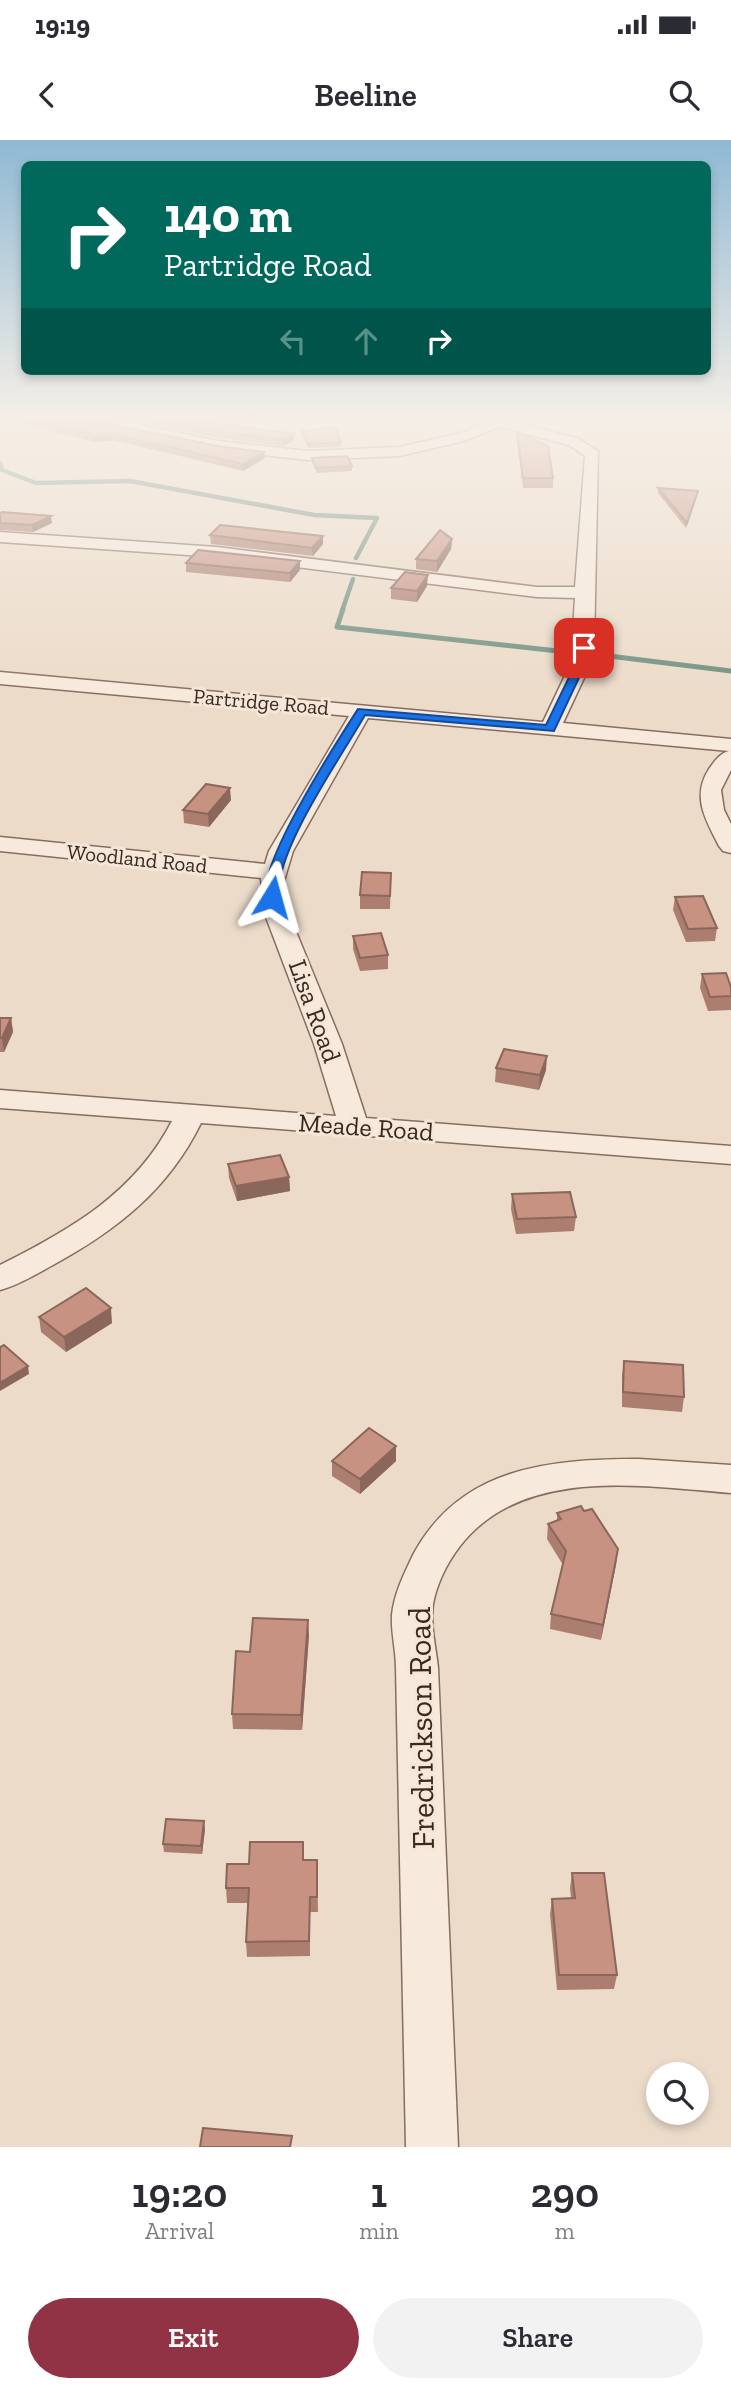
<!DOCTYPE html>
<html lang="en">
<head>
<meta charset="utf-8">
<style>
	body { margin:0; font-family:"Zilla Slab",serif; background:#f2f2f3; color:#2b2b33; height:100vh; display:flex; flex-direction:column; font-size:26px; white-space:nowrap }
	* { box-sizing:border-box; margin:0 }
	p { font-size:23px; color:#7c7c81 }
	.icon { flex:none; width:38px; height:38px; fill:none; stroke:currentColor; stroke-width:2; stroke-linecap:round; stroke-linejoin:round }
	.map { position:relative; height:2007px; overflow:hidden }
	.drawer { display:flex; flex-direction:column; background:#fff; flex:1 }
	.drawer>* { flex:none }
	.guide { position:absolute; left:21px; top:21px; width:690px; height:214px; border-radius:10px; box-shadow:0 4px 10px #0003; background:#00695c; color:#fff; overflow:hidden }
	.buttons { position:absolute; left:646px; top:1922px; display:grid; gap:14px }
	.buttons a { display:grid; place-items:center; width:63px; height:63px; border-radius:50%; background:#fff; box-shadow:0 4px 10px #0003; font-size:35px }
	.pin { position:absolute; display:grid; place-items:center; width:60px; height:60px; color:#fff; margin:-30px; border-radius:14px; box-shadow:0 4px 10px #0006 }
	.me { position:absolute; width:77px; margin:-38px; rotate:8deg; stroke-linejoin:round; filter:drop-shadow(0 0 5px #0008) }
	.turn { display:flex; align-items:center; gap:24px; height:147px; padding:0 28px; font-size:32px }
	.turn .icon { width:91px; height:91px; stroke-width:2.5 }
	.turn b { display:block; font-size:49px; line-height:60px }
	.lanes { display:flex; align-items:center; height:66px; padding:0 28px; background:#0003; justify-content:center; gap:35px; direction:ltr }
	.lanes .off { opacity:.35 }
	.eta { display:flex; justify-content:space-evenly; align-items:center; height:119px; text-align:center }
	.eta b { font-size:42px; font-weight:600; line-height:49px }
	.button { display:flex; gap:14px; margin-top:auto; padding:14px 28px }
	.button a { flex:1; height:80px; border-radius:42px; background:#923345; color:#fff; font-size:28px; font-weight:600; line-height:80px; text-align:center }
	.button a+a { background:#f2f2f3; color:#2b2b33 }
	.status { display:flex; justify-content:space-between; align-items:center; height:49px; padding:0 35px; background:#fff; direction:ltr }
	.status svg { height:19px; fill:currentColor }
	header { display:flex; justify-content:space-between; align-items:center; height:91px; padding:0 28px; background:#fff; font-size:32px; font-weight:600 }
	.map>svg:first-child { display:block }
</style>
</head>
<body>
<div class="status"><b>19:19</b><svg viewBox="0 0 49 12"><path d="M0 12V9h3v3zM5 12V6h3v6zM10 12V3h3v9zM15 12V0h3v12zM26 1h20v11H26zM47 4h2v5h-2z"/></svg></div>
<header><svg class="icon" aria-label="back" viewBox="0 0 24 24"><path d="M15 5l-7 7 7 7"/></svg>Beeline<svg class="icon" aria-label="search" viewBox="0 0 24 24"><circle cx="10" cy="10" r="6"/><path d="M15 15l6 6"/></svg></header>
<div class="map">
<svg width="731" height="2007" viewBox="0 0 731 2007">
	<rect width="100%" height="100%" fill="#ecdbc9"/>
	<g fill="none" stroke-linecap="round" stroke-linejoin="round">
		<g stroke="#708f81" stroke-width="4.5">
			<polyline points="0,323 2,330 36,343 130,341 314,375 377,378 356,418"/>
			<polyline points="342,471 353,439"/>
		</g>
		<g stroke="#708f81" stroke-width="5">
			<polyline points="343,469 337,487 567,512"/>
			<polyline points="601,515 731,531"/>
		</g>
		<g stroke="#876d5f" stroke-width="3">
			<g id="minor">
				<path d="M78 277H103L219 301 308 311 399 307 462 293 494 277H510L508 280 579 299 598 311 594 508 591 523 563 583 731 599V630L721 650 724 670 731 684V713L723 711 719 706C706 680 691 657 709 629 714 622 720 613 729 611L368 578 293 711 283 744 288 772 342 904 366 978 731 1006V1024L201 983C168 1050 117 1090 53 1125 36 1134 19 1145 0 1150V1125C70 1090 135 1053 172 981L0 968V950L336 976 314 904 264 772 261 738 0 711V697L265 724 269 711 349 576 0 544V532L543 582 571 523 575 458 537 457 217 417 0 402V392L217 407 537 447H575L585 316 569 305 499 287 464 301 399 316 308 320 219 310 129 292Z"/>
				<path d="M639 1319 731 1325V1353C642 1346 522 1326 460 1406 447 1423 437 1443 433 1464 430 1486 436 1507 438 1528L458 2007H406L396 1528C396 1510 391 1493 392 1475 394 1454 404 1434 413 1415 460 1327 549 1319 639 1319Z"/>
			</g>
		</g>
		<use href="#minor" fill="#f7eadc" fill-rule="evenodd"/>
	</g>
	<g fill="#ab7e70">
		<polygon points="0,277 88,277 128,288 218,306 264,312 265,318 243,331 113,300 94,302"/>
		<polygon points="116,277 194,277 189,279 294,294 294,300 284,306 219,298"/>
		<polygon points="302,291 341,302 341,307 308,308 302,296"/>
		<polygon points="517,292 553,338 553,348 523,348 517,302"/>
		<polygon points="312,318 352,326 352,331 317,333 312,322"/>
		<polygon points="658,348 698,351 697,356 686,388 658,353"/>
		<polygon points="0,374 52,383 33,392 0,390"/>
		<polygon points="210,395 323,396 323,404 313,416 211,404"/>
		<polygon points="452,399 451,409 437,432 416,429 416,419"/>
		<polygon points="300,421 300,430 290,442 186,432 186,423"/>
		<polygon points="427,446 417,462 391,459 391,448"/>
		<polygon points="231,660 209,687 184,683 183,670"/>
		<polygon points="391,733 390,769 360,769 360,755"/>
		<polygon points="675,757 717,788 715,801 686,802 673,770"/>
		<polygon points="353,796 388,815 388,829 360,831 353,809"/>
		<polygon points="702,834 731,847 731,870 708,871 700,848"/>
		<polygon points="0,878 11,878 13,892 4,912 0,912"/>
		<polygon points="496,928 546,930 539,950 495,942"/>
		<polygon points="228,1024 289,1037 290,1051 237,1061 229,1038"/>
		<polygon points="512,1054 576,1077 574,1091 516,1094 511,1069"/>
		<polygon points="39,1177 112,1183 66,1212 41,1192"/>
		<polygon points="624,1221 684,1257 682,1272 622,1267 622,1236"/>
		<polygon points="396,1306 396,1321 360,1354 332,1336 332,1321"/>
		<polygon points="584,1371 618,1409 601,1500 550,1489 551,1474 563,1425 547,1399 548,1384 557,1381 557,1373"/>
		<polygon points="309,1495 302,1590 233,1589 232,1574 250,1512"/>
		<polygon points="205,1689 202,1714 164,1712 163,1704"/>
		<polygon points="303,1720 317,1720 318,1772 310,1772 310,1816 247,1817 246,1802 248,1763 227,1763 226,1748 249,1724"/>
		<polygon points="572,1733 617,1835 614,1849 557,1850 550,1774 552,1759 571,1758 570,1748"/>
	</g>
	<g fill="#8b665b">
		<polygon points="112,294 113,300 94,302 94,295"/>
		<polygon points="294,294 294,300 284,306 284,300"/>
		<polygon points="264,312 265,318 243,331 243,324"/>
		<polygon points="698,351 697,356 686,388 687,383"/>
		<polygon points="51,376 52,383 33,392 32,385"/>
		<polygon points="323,396 323,404 313,416 312,408"/>
		<polygon points="452,399 451,409 437,432 437,421"/>
		<polygon points="300,421 300,430 290,442 290,433"/>
		<polygon points="428,435 427,446 417,462 417,451"/>
		<polygon points="230,648 231,660 209,687 208,674"/>
		<polygon points="11,878 13,892 4,912 2,898"/>
		<polygon points="547,916 546,930 539,950 540,935"/>
		<polygon points="289,1037 290,1051 237,1061 236,1046"/>
		<polygon points="111,1168 112,1183 66,1212 64,1197"/>
		<polygon points="28,1226 29,1234 0,1251 0,1243"/>
		<polygon points="396,1306 396,1321 360,1354 360,1339"/>
		<polygon points="618,1409 616,1425 601,1500 603,1485"/>
		<polygon points="308,1480 309,1495 302,1590 301,1575"/>
		<polygon points="204,1681 205,1689 202,1714 201,1706"/>
	</g>
	<g fill="#c79282" stroke="#8b665b" stroke-width="2">
		<polygon points="21,277 88,277 128,288 218,306 264,312 243,324 112,294 94,295"/>
		<polygon points="144,277 177,277 176,277 294,294 284,300 219,292"/>
		<polygon points="335,287 341,302 308,304 302,291"/>
		<polygon points="517,292 548,306 553,338 523,338"/>
		<polygon points="347,316 352,326 316,328 312,318"/>
		<polygon points="658,348 698,351 687,383"/>
		<polygon points="2,372 51,376 32,385 0,383 0,374"/>
		<polygon points="220,385 323,396 312,408 210,395"/>
		<polygon points="440,390 452,399 437,421 416,419"/>
		<polygon points="198,410 300,421 290,433 186,423"/>
		<polygon points="405,432 428,435 417,451 391,448"/>
		<polygon points="206,644 230,648 208,674 183,670"/>
		<polygon points="362,732 391,733 390,756 360,755"/>
		<polygon points="703,756 717,788 688,789 675,757"/>
		<polygon points="381,793 388,815 360,818 353,796"/>
		<polygon points="726,833 731,847 731,856 710,857 702,834"/>
		<polygon points="0,878 11,878 2,898 0,898"/>
		<polygon points="504,909 547,916 540,935 496,928"/>
		<polygon points="280,1015 289,1037 236,1046 228,1024"/>
		<polygon points="570,1052 576,1077 517,1079 512,1054"/>
		<polygon points="86,1148 111,1168 64,1197 39,1177"/>
		<polygon points="4,1205 28,1226 0,1243 0,1207"/>
		<polygon points="624,1221 683,1225 684,1257 623,1252"/>
		<polygon points="369,1288 396,1306 360,1339 332,1321"/>
		<polygon points="581,1366 584,1371 592,1369 618,1409 603,1485 551,1474 566,1411 548,1384 561,1379 557,1373"/>
		<polygon points="253,1478 308,1480 301,1575 232,1574 236,1511 250,1512"/>
		<polygon points="166,1679 204,1681 201,1706 163,1704"/>
		<polygon points="250,1702 303,1702 303,1720 317,1720 317,1757 310,1757 309,1801 246,1802 249,1748 226,1748 227,1724 249,1724"/>
		<polygon points="572,1733 604,1733 617,1835 559,1835 552,1759 575,1758"/>
		<polygon points="203,1988 292,1996 290,2007 200,2007"/>
	</g>
	<linearGradient id="sky" x2="0" y2="1"><stop stop-color="#8fb9d4"/><stop offset="0.5" stop-color="#f6efe7"/><stop offset="1" stop-color="#f6efe7" stop-opacity="0"/></linearGradient>
	<rect width="731" height="558" fill="url(#sky)"/>
	<path fill="#1a73e8" stroke="#114b97" stroke-width="2" d="M584 505 590 508 586 523 554 591 365 575C340 619 276 709 278 757L267 760C254 729 338 600 358 569L546 585 576 523 579 508Z"/>
	<g text-anchor="middle" stroke-width="6" stroke-linejoin="round" paint-order="stroke">
		<g font-size="21" fill="#392821" stroke="#f4e7d8">
			<text transform="translate(261 562) rotate(5)" y="7">Partridge Road</text>
			<text transform="translate(137 719) rotate(6)" y="7">Woodland Road</text>
		</g>
		<g font-size="26" fill="#392821" stroke="#f4e7d8">
			<text transform="translate(315 871) rotate(70)" y="9">Lisa Road</text>
			<text transform="translate(366 987) rotate(4)" y="9">Meade Road</text>
		</g>
		<g font-size="32" fill="#392821" stroke="#f4e7d8">
			<text transform="translate(421 1588) rotate(-91)" y="11">Fredrickson Road</text>
		</g>
	</g>
</svg>
<div class="buttons">
<a><svg class="icon" aria-label="search" viewBox="0 0 24 24"><circle cx="10" cy="10" r="6"/><path d="M15 15l6 6"/></svg></a>
</div>
<div class="pin" style="left:584px;top:508px;background:#d93025"><svg class="icon" aria-label="arrive" viewBox="0 0 24 24"><path d="M6 21V4h12l-3 4 3 4H6"/></svg></div>
<svg class="me" style="left:272px;top:757px" viewBox="-20 -20 40 40"><path d="M0-17L14 15 0 8-14 15z" fill="#1a73e8" stroke="#fff" stroke-width="4"/></svg>
<div class="guide">
<div class="turn"><svg class="icon" aria-label="right" viewBox="0 0 24 24"><path d="M7 20v-9h11M14 6l5 5-5 5"/></svg><div><b>140 m</b>Partridge Road</div></div>
<div class="lanes"><svg class="icon off" aria-label="left" viewBox="0 0 24 24"><path d="M17 20v-9H6M10 6l-5 5 5 5"/></svg><svg class="icon off" aria-label="ahead" viewBox="0 0 24 24"><path d="M12 20V5M6 11l6-6 6 6"/></svg><svg class="icon" aria-label="right" viewBox="0 0 24 24"><path d="M7 20v-9h11M14 6l5 5-5 5"/></svg></div>
</div>
</div>
<section class="drawer">
<div class="eta">
<div><b>19:20</b><p>Arrival</p></div>
<div><b>1</b><p>min</p></div>
<div><b>290</b><p>m</p></div>
</div>
<div class="button"><a>Exit</a><a>Share</a></div>
</section>
</body>
</html>
